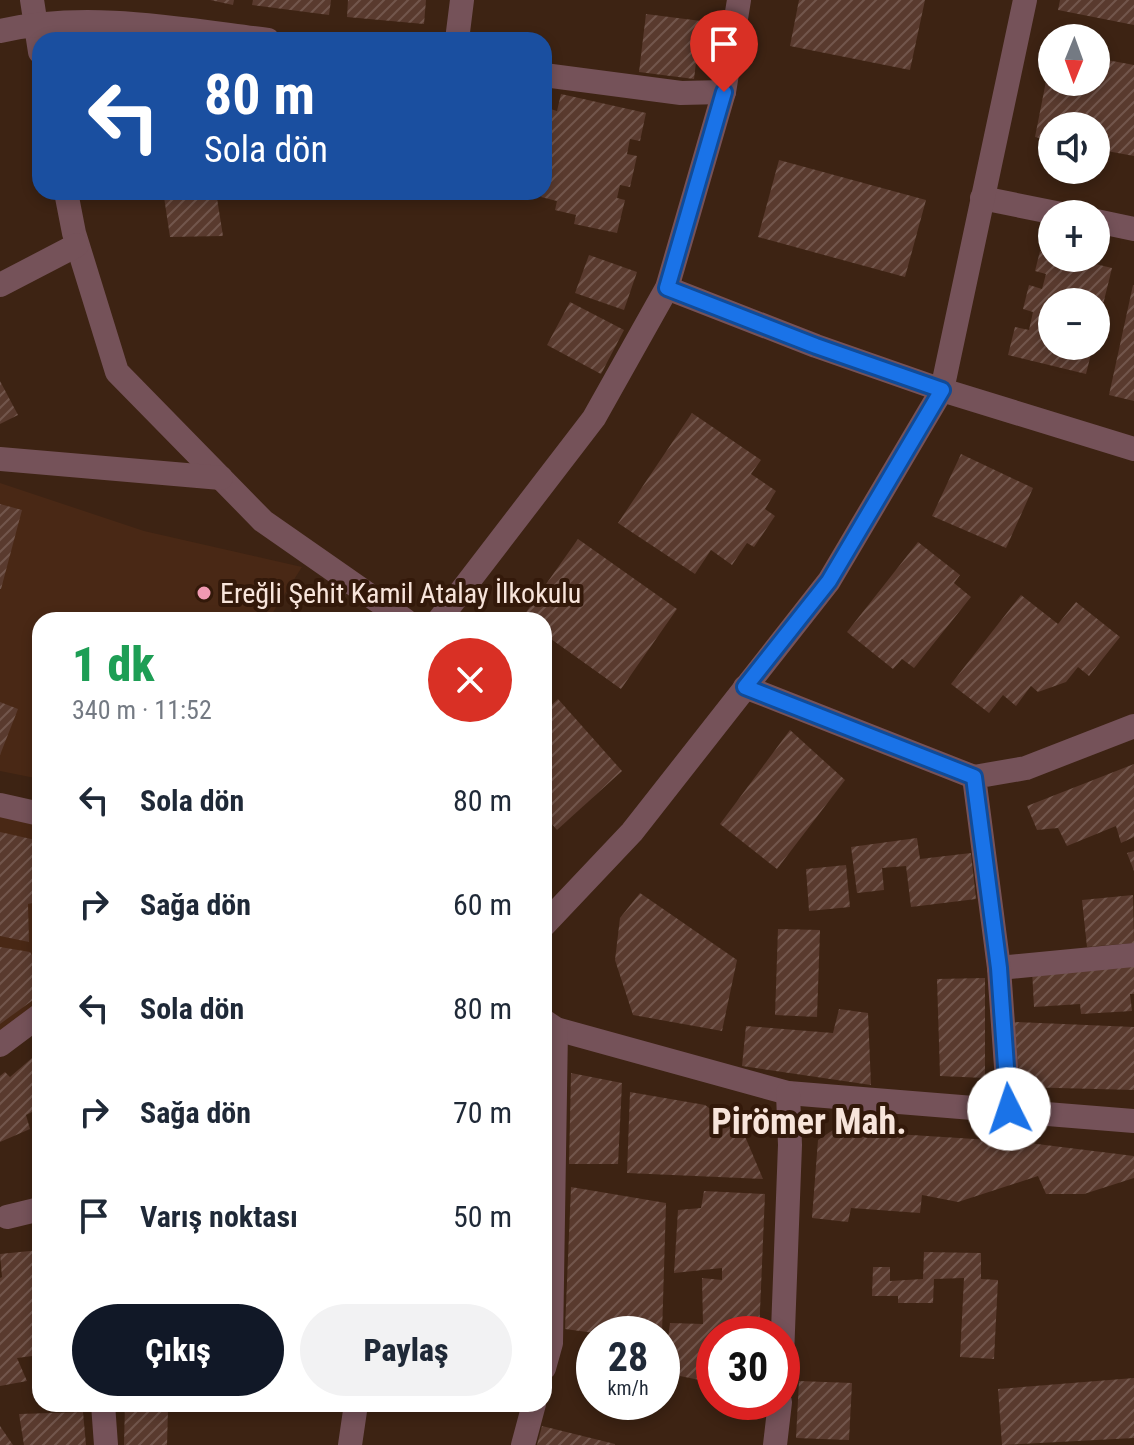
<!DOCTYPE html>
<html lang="tr">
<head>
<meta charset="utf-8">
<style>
	body { margin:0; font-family:"Roboto Condensed",sans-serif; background:#f2f2f3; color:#1f2937; height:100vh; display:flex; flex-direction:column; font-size:30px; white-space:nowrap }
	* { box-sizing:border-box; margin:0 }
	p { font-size:26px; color:#747a83 }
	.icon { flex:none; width:44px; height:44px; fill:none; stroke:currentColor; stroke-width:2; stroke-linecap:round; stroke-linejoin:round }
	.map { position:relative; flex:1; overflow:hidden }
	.side { position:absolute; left:32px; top:612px; width:520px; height:800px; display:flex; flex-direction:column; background:#fff; border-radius:24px; box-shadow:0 4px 12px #0003 }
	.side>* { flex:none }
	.top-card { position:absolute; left:32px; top:32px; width:520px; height:168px; border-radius:24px; box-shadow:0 4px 12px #0003; background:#1a4fa0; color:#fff; overflow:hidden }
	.needle { width:52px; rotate:181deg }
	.controls { position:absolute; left:1038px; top:24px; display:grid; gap:16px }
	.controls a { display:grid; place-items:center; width:72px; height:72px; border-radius:50%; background:#fff; box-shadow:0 4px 12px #0003; font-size:40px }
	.speed { position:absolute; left:576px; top:1316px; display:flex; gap:16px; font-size:40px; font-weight:700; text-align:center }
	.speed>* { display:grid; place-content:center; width:104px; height:104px; border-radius:50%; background:#fff; box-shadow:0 4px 12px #0003; line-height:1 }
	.speed small { font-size:20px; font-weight:400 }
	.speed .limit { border:12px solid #d22; background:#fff; color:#111 }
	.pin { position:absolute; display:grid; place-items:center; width:68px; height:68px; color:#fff; margin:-82px -34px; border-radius:50% 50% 50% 0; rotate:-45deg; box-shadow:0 0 8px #0007 }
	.pin .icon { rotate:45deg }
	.me { position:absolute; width:88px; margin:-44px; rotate:356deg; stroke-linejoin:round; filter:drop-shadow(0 0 6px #0008) }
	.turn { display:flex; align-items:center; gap:28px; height:168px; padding:0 40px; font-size:36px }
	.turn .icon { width:104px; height:104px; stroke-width:2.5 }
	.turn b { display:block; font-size:56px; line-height:68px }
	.round { display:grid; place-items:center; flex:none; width:84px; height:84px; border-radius:42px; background:#f2f2f3 }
	.headline { display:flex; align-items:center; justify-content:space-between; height:136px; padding:0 40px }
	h1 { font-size:48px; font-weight:800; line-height:60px; color:#1e9e55 }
	.primary-button { display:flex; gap:16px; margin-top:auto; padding:16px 40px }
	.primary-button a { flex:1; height:92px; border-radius:48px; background:#111827; color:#fff; font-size:32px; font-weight:800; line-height:92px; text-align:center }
	.primary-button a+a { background:#f2f2f3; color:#1f2937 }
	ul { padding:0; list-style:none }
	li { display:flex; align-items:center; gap:24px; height:104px; padding:0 40px }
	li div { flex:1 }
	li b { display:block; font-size:30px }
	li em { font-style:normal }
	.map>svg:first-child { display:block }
</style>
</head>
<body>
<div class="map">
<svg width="1134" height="1445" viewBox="0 0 1134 1445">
	<defs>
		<pattern id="building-hatch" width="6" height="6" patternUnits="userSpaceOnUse" patternTransform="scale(2)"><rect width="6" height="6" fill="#593a2e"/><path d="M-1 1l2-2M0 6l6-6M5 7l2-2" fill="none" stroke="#72564c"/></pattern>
	</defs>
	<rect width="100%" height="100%" fill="#3d2313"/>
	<g fill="#492815">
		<polygon points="0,483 144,531 302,567 268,620 40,620 40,779 0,771"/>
		<polygon points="0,814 40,823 40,1002 0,1031"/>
	</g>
	<g fill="url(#building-hatch)">
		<polygon points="210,0 234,0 233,5"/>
		<polygon points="253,0 331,0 329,15 252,5"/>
		<polygon points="348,0 426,0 424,24 347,17"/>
		<polygon points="799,0 925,0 910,70 790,46"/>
		<polygon points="1060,0 1134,0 1134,25 1058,10"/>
		<polygon points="646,14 701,21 694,79 639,72"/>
		<polygon points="1051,56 1052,82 1096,82 1096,58 1134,65 1134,156 1096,149 1096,126 1052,126 1052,141 1035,137"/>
		<polygon points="561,94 646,113 640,141 630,139 627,154 637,156 630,187 620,185 617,198 625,200 617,233 574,224 576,215 555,210 557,201 541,197 544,192 544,157 550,129 544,128 544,120 547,108 557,111"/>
		<polygon points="779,160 926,200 905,277 758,237"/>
		<polygon points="191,192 216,192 223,236 170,237 164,197"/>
		<polygon points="1040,251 1052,253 1052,258 1071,258 1112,268 1097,329 1096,302 1052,302 1052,346 1093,346 1086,374 1008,355 1015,327 1029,330 1033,312 1023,309 1029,285 1042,289 1046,274 1035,271"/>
		<polygon points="589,255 637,272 624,310 575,293"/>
		<polygon points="1133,285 1134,285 1134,401 1109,395"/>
		<polygon points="570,302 624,330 601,374 547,345"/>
		<polygon points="0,381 18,415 0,424"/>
		<polygon points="692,413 761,460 751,474 776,491 765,509 775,516 754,547 747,543 732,565 711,550 695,574 618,523"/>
		<polygon points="961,454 1033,488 1006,548 932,516"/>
		<polygon points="0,504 22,510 1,589 0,589"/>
		<polygon points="578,539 677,609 621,689 544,634 544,620 522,618"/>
		<polygon points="918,542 960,575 954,583 971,597 914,668 902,659 893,669 847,632"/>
		<polygon points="1021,595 1058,624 1076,602 1120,637 1089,676 1078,667 1066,682 1038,692 1031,686 1016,706 1003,695 989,713 951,684"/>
		<polygon points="558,699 622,771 557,830 544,815 544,712"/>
		<polygon points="0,702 18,709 0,755"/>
		<polygon points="790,730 845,780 777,869 720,824"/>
		<polygon points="1134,764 1134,837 1121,843 1116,826 1067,846 1058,828 1037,830 1027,806"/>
		<polygon points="0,832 40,841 40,901 28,904 29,942 0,936"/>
		<polygon points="917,838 920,859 971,853 976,899 911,907 906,866 882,868 884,890 857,893 851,847"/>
		<polygon points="1134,851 1134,871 1127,853"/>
		<polygon points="846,865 850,907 809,911 806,869"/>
		<polygon points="640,893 737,960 722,1031 633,1015 615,960 620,918"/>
		<polygon points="1133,895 1134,943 1087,947 1082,900"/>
		<polygon points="778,929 820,930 817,1017 775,1015"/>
		<polygon points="0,947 30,952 40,968 40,995 0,1024"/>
		<polygon points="1134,964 1134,994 1130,994 1132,1011 1081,1014 1080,1004 1034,1007 1032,970"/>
		<polygon points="985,978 985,1078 940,1076 937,979"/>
		<polygon points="839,1009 868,1013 871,1085 742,1066 746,1026 833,1033"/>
		<polygon points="1014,1022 1134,1027 1134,1090 1020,1087"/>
		<polygon points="40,1051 40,1108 26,1115 30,1129 0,1142 0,1076 5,1072 10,1077"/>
		<polygon points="571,1073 622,1083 618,1164 569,1164"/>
		<polygon points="630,1092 705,1105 744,1134 763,1179 627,1173"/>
		<polygon points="833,1130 1021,1142 1134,1156 1134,1178 1084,1194 1046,1194 1038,1176 958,1202 922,1195 920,1213 851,1208 848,1222 812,1218 818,1140"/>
		<polygon points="571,1187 666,1203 662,1334 602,1334 565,1329"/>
		<polygon points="704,1191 765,1194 759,1334 714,1334 714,1383 680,1376 664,1367 670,1323 703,1324 702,1278 722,1280 722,1268 674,1273 678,1210 701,1208"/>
		<polygon points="40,1250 40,1355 17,1358 27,1381 0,1386 0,1278 2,1277 0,1254"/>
		<polygon points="924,1252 981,1253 981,1279 998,1280 994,1359 960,1357 964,1278 934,1279 933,1303 898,1303 898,1296 872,1296 873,1267 890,1267 890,1281 923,1279"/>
		<polygon points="1134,1378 1134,1438 1002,1445 998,1389"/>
		<polygon points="799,1381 852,1383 849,1440 796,1438"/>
		<polygon points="125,1404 168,1409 167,1445 124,1445"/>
		<polygon points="83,1412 86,1445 24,1445 19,1414"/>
		<polygon points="0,1426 13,1445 0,1445"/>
		<polygon points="542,1426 615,1444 615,1445 537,1445"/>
	</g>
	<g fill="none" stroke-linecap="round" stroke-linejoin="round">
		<g stroke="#755259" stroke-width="24">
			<polyline points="32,0 40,52"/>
			<path d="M0 31C87 11 180 29 268 40"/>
			<polyline points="457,40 462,0"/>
			<polyline points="544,75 681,93 724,92"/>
			<polyline points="66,192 74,233 117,372 263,521 405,620"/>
			<polyline points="982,198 1061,214"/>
			<polyline points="1096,221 1134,229"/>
			<polyline points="0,285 77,245"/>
			<polyline points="667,288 816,346 942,390 1134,449"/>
			<polyline points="0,459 221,478"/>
			<polyline points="439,620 594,418 667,288 724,92 739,0"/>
			<polyline points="745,687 974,777"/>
			<polyline points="0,805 40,814"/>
			<polyline points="544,925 632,832 829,581 942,390 1025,0"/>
			<polyline points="999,968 1134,955"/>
			<polyline points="544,1021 556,1029 788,1093 1134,1121"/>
			<polyline points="0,1045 40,1015"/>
			<polyline points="1009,1109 999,968 974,777 1026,768 1134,726"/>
			<polyline points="7,1217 40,1209"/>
			<polyline points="782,1357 790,1145 788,1093"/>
			<polyline points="544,1368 551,1343 556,1029"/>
			<polyline points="103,1404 106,1445"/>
			<polyline points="350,1445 356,1404"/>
			<polyline points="523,1445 534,1404"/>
			<polyline points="775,1445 780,1402"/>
		</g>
	</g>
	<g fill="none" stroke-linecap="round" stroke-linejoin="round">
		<g stroke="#114b97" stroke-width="20">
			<polyline id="route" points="724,92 667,288 816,346 942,390 829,581 745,687 974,777 999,968 1009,1109"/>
		</g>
		<use href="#route" stroke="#1a73e8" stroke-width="14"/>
	</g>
	<circle fill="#f19ab3" stroke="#33190a" stroke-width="3" cx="204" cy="593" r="8"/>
	<g text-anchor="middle" stroke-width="8" stroke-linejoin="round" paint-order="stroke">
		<g font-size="28" fill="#f8e5db" stroke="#33190a" text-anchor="start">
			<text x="220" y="603">Ereğli Şehit Kamil Atalay İlkokulu</text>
		</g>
		<g font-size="36" font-weight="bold" fill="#f8e5db" stroke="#33190a">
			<text x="809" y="1134">Pirömer Mah.</text>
		</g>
	</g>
</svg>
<div class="controls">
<a><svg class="needle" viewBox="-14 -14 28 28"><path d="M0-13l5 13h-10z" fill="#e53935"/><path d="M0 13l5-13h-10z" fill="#747a83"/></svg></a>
<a><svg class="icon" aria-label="sound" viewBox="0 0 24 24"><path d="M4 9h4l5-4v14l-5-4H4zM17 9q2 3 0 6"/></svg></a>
<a>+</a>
<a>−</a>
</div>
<div class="speed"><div>28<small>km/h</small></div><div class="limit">30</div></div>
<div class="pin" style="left:724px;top:92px;background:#d93025"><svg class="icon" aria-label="arrive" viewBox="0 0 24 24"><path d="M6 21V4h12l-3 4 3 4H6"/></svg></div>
<svg class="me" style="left:1009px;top:1109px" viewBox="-20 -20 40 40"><circle r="19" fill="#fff"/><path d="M0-13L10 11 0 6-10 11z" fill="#1a73e8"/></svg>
<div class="top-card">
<div class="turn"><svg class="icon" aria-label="left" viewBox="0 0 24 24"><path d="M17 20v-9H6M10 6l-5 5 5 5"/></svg><div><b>80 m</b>Sola dön</div></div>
</div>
<section class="side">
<div class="headline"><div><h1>1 dk</h1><p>340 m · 11:52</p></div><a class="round" style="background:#d93025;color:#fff"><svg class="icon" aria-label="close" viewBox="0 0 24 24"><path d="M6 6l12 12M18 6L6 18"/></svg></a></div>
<ul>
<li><svg class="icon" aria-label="left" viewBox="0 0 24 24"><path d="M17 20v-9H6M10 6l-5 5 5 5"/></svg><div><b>Sola dön</b></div><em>80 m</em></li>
<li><svg class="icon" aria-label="right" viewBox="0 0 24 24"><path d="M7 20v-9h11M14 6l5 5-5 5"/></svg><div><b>Sağa dön</b></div><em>60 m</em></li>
<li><svg class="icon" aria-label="left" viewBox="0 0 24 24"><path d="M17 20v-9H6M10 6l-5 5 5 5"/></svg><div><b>Sola dön</b></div><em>80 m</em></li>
<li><svg class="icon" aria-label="right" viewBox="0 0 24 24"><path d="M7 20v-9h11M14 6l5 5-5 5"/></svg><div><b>Sağa dön</b></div><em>70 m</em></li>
<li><svg class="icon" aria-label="arrive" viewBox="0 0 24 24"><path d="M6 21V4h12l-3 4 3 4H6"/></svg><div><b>Varış noktası</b></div><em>50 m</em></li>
</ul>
<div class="primary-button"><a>Çıkış</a><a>Paylaş</a></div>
</section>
</div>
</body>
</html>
